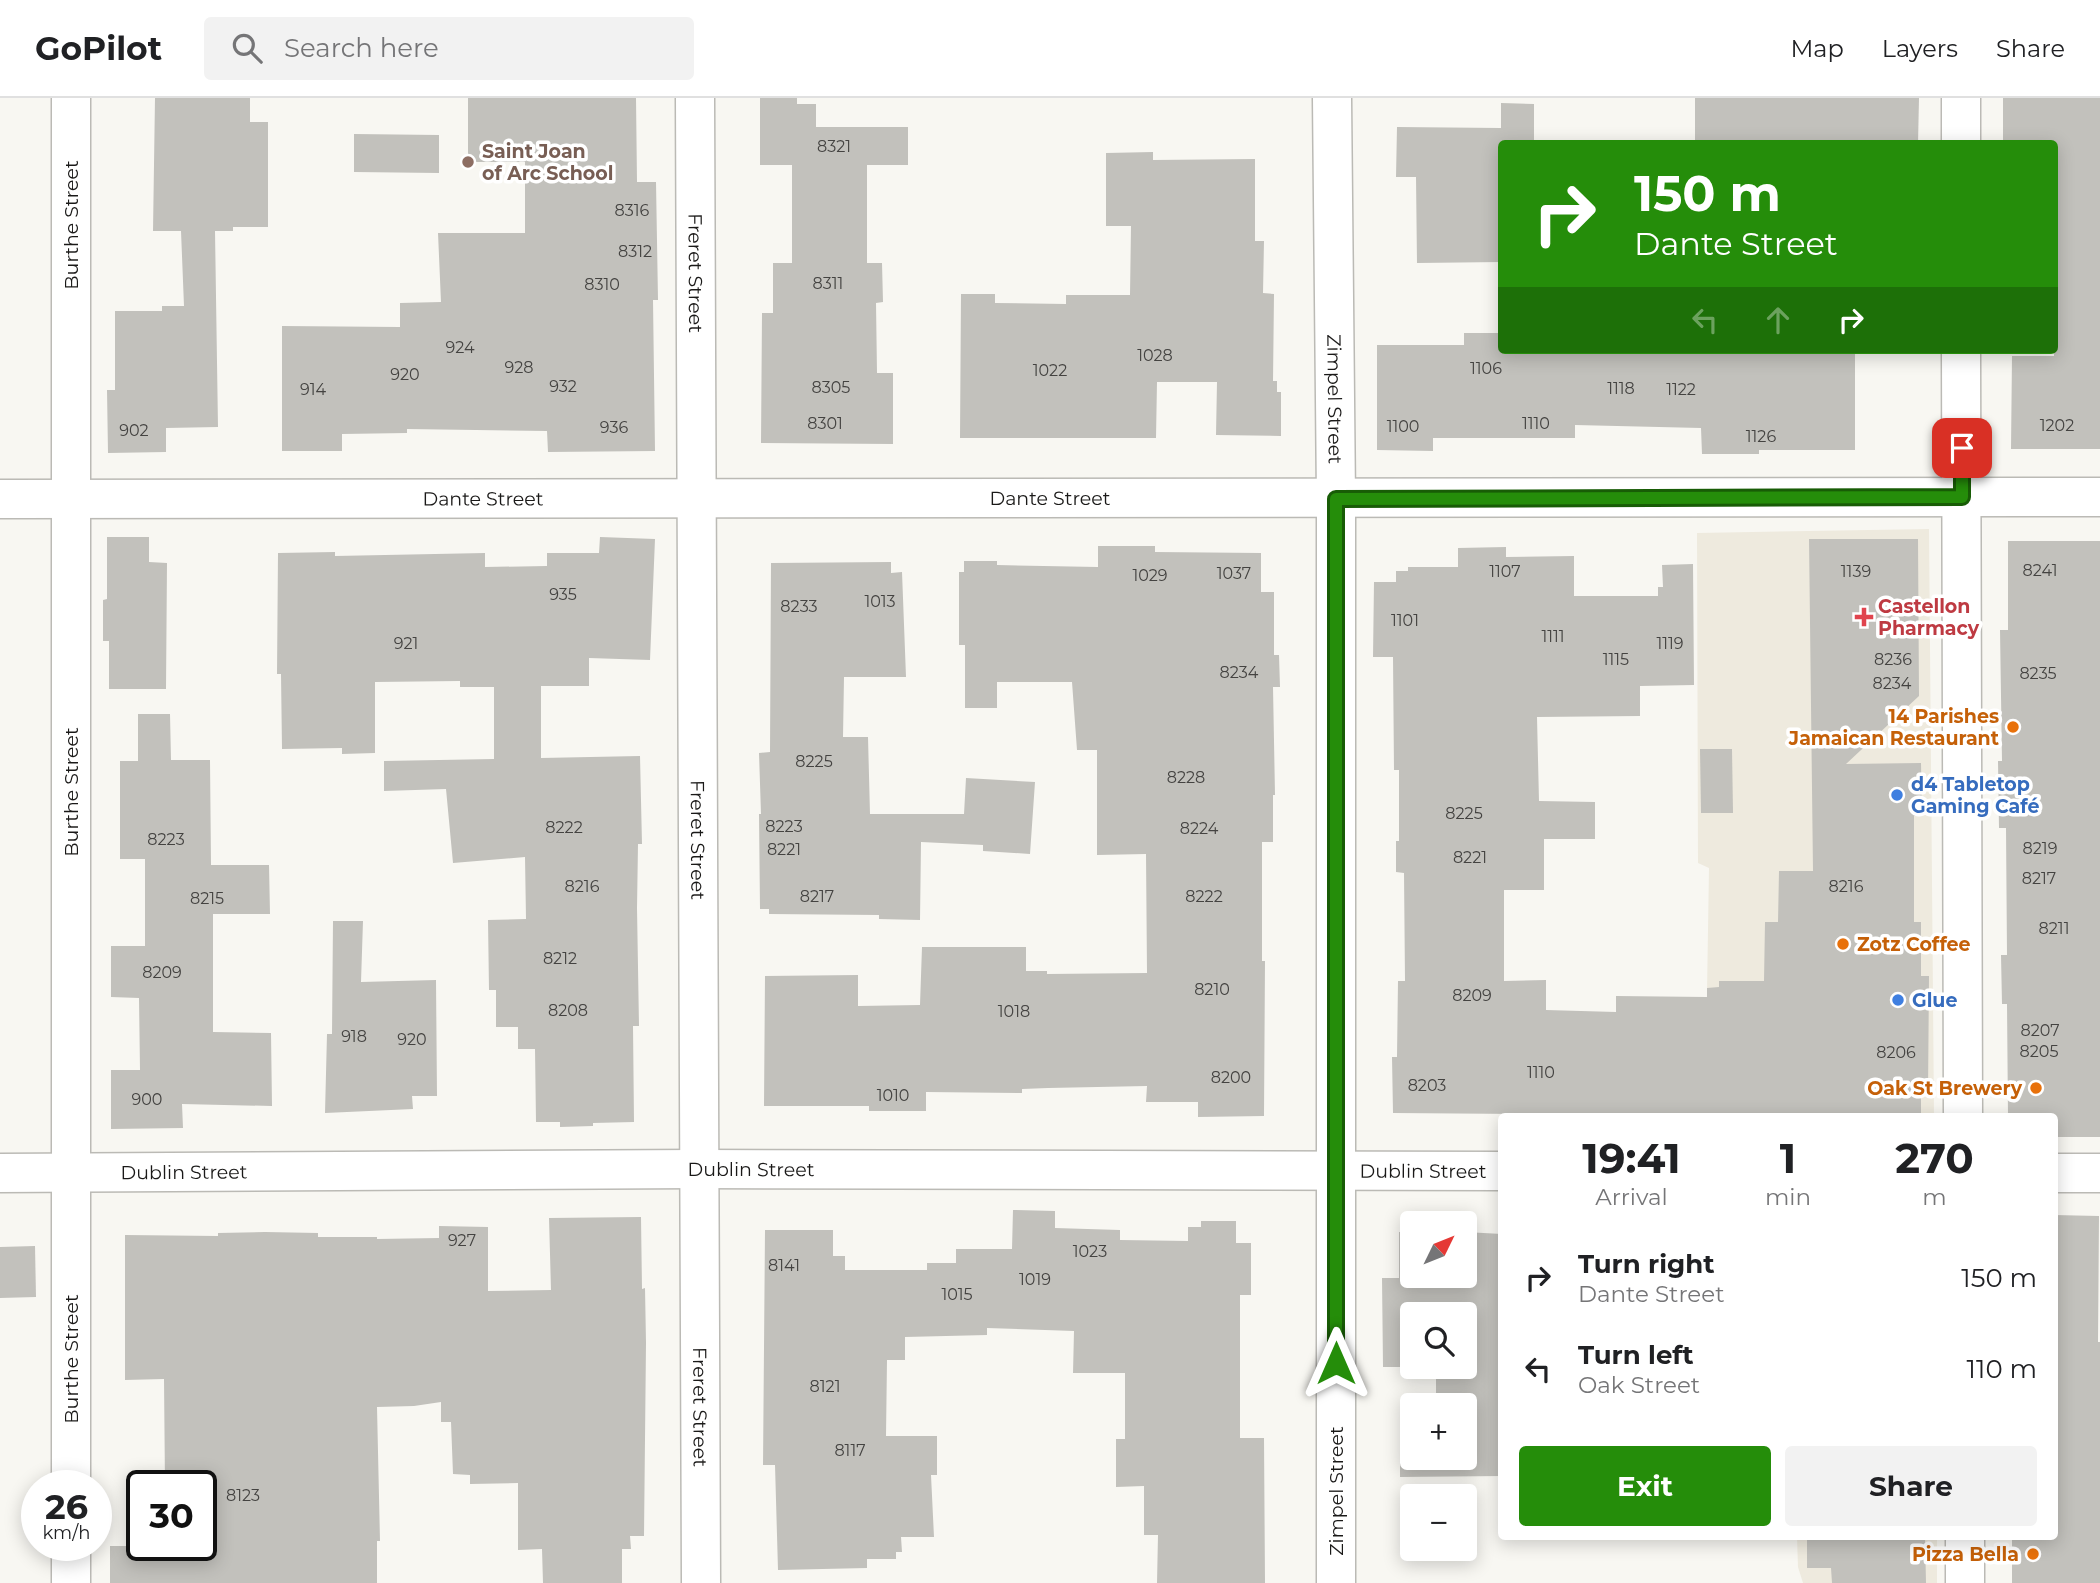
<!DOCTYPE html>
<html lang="en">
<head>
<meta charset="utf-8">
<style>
	body { margin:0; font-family:Montserrat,sans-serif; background:#f2f2f2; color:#202124; height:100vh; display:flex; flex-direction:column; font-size:26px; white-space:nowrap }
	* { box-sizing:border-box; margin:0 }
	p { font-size:23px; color:#757577 }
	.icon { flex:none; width:38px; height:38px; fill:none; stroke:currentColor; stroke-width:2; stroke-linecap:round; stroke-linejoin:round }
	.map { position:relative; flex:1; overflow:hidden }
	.sheet { position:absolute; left:1498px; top:1015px; width:560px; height:427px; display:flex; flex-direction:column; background:#fff; border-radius:7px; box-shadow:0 4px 18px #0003 }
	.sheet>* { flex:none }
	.top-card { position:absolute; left:1498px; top:42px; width:560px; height:214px; border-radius:7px; box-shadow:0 4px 18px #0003; background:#258d0a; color:#fff; overflow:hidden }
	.needle { width:46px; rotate:47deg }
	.buttons { position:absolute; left:1400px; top:1113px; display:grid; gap:14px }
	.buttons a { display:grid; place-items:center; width:77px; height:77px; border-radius:7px; background:#fff; box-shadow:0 4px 18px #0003; font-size:35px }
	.speed { position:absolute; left:21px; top:1372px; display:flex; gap:14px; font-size:35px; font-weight:700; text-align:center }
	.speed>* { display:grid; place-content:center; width:91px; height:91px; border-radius:50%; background:#fff; box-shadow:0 4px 18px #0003; line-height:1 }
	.speed small { font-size:18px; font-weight:400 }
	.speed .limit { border:4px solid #111; border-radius:10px; background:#fff; color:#111 }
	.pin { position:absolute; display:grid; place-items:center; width:60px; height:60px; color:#fff; margin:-30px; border-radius:14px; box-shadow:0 4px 10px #0006 }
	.me { position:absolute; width:77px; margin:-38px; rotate:0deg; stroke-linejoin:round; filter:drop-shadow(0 0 5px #0008) }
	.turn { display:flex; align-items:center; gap:24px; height:147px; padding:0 21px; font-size:32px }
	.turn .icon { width:91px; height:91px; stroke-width:2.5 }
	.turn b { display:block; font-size:49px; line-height:60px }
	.lanes { display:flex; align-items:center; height:66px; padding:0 21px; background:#0003; justify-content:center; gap:35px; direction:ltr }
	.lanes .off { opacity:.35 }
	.eta { display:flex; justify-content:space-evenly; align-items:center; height:119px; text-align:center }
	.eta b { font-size:42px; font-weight:700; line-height:49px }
	.primary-button { display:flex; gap:14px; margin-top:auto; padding:14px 21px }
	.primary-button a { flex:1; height:80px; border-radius:7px; background:#258d0a; color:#fff; font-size:28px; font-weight:700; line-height:80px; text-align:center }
	.primary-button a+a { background:#f2f2f2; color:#202124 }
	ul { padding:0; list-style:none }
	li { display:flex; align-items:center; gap:21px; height:91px; padding:0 21px }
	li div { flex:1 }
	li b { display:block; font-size:26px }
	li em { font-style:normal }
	header { display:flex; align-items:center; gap:42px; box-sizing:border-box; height:98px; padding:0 35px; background:#fff; border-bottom:2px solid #e0e0e0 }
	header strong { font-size:33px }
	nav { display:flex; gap:38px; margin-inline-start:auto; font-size:24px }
	.search { width:490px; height:63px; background:#f2f2f2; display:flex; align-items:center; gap:18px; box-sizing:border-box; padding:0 24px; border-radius:7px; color:#757577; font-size:26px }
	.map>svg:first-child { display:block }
</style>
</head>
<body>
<header>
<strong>GoPilot</strong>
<div class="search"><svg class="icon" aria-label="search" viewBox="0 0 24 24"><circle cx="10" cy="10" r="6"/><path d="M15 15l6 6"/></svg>Search here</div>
<nav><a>Map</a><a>Layers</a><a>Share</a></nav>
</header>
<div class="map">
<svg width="2100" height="1485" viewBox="0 0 2100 1485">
	<rect width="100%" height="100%" fill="#f8f7f2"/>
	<g fill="#eeeade">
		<polygon points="1929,431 1934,1018 1705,1018 1709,770 1698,765 1697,435"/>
		<polygon points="1797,1439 1937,1439 1937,1485 1803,1485 1798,1469"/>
	</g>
	<g fill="#c2c1bc">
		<polygon points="155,0 250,0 250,24 268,24 268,129 233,129 233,133 215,133 218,329 166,330 166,354 108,355 107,292 115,292 115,213 162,213 162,208 184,208 181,133 153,133"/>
		<polygon points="468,0 636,0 637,84 656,84 658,202 653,202 655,353 548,354 547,333 407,331 407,335 342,336 342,353 282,353 282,228 400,229 400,205 441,204 438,135 525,135 525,64 468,64"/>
		<polygon points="760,0 797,0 797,6 816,6 816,29 908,29 908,67 867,67 867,165 882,165 883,204 876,205 877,275 893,275 893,346 761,345 762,215 773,215 773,165 792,165 792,67 760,67"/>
		<polygon points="1695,0 1919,0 1918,46 1695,46"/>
		<polygon points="2003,0 2100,0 2100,351 2011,351 2012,258 2054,258 2054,46 2003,46"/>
		<polygon points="1501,5 1534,6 1534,46 1502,46 1502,164 1417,165 1416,79 1396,79 1397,29 1501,30"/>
		<polygon points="354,36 439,37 439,75 354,74"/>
		<polygon points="1153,54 1153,62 1255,61 1255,143 1264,143 1263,195 1274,196 1273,283 1277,283 1277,294 1281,294 1281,338 1216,337 1217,284 1157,284 1156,340 960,340 961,196 995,196 995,205 1066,206 1066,197 1130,197 1131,128 1106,128 1106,55"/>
		<polygon points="1464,235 1502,235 1502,252 1855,252 1855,352 1759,352 1759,356 1702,356 1701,330 1575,327 1575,340 1433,340 1433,353 1377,352 1377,247 1464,247"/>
		<polygon points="107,439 149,439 149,464 167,465 166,591 109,591 109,543 103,543 103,502 107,501"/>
		<polygon points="600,439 655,441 650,562 589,560 589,588 541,588 541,660 640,658 642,746 638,746 637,810 639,928 633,928 634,1024 593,1025 593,1028 560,1029 560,1024 536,1024 535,951 518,951 518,929 496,929 496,892 489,892 488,822 526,821 525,759 453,765 446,691 384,693 384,663 494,661 494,589 460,589 460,583 375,584 375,655 342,656 342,650 282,651 281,576 277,576 278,455 335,454 335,458 485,455 485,469 547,468 547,455 599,455"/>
		<polygon points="1809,441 1918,441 1919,598 1846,666 1921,665 1922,718 1914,718 1914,824 1921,824 1921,878 1929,878 1928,996 1921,996 1921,1018 1521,1018 1521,1016 1393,1015 1392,959 1397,959 1398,883 1405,883 1404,775 1396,774 1396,743 1399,743 1399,672 1394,672 1393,559 1373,559 1374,484 1396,484 1396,473 1408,473 1408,469 1458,469 1458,450 1506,449 1506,459 1574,458 1574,498 1658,498 1658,489 1663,489 1662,467 1693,466 1694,587 1640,588 1640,618 1537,619 1539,703 1595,704 1595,741 1544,741 1544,792 1504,792 1504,883 1546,882 1546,912 1616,914 1616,898 1707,899 1707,890 1719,889 1719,883 1764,883 1765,824 1778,824 1779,773 1813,773"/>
		<polygon points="2008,443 2100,443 2100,1039 2054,1039 2054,1018 2008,1018 2007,906 2002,906 2001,857 2007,857 2006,730 1999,730 1998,663 2002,663 2000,532 2008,532"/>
		<polygon points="1098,448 1155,448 1155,454 1261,455 1261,494 1274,494 1274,557 1279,557 1280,589 1273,589 1275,697 1273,697 1273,744 1262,744 1262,863 1265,863 1264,1018 1198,1019 1198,1004 1146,1004 1147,988 1048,990 1022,991 1022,995 926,994 926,1013 869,1013 869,1008 764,1008 765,878 858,877 858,908 920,907 922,849 1026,849 1026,873 1047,873 1047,876 1147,875 1146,756 1097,757 1097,652 1077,652 1072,584 997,584 997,610 965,610 965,547 959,547 959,474 964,474 964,463 997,463 997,467 1098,469"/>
		<polygon points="891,464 891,475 902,474 906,579 844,579 843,639 868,639 870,716 964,716 966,680 1035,684 1030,756 983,753 983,747 921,744 920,822 879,821 879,817 769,816 769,811 760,811 759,716 761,716 759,655 770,654 771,465"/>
		<polygon points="138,616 170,616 171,662 210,662 211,767 269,767 270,816 213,816 213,934 271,935 272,1008 182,1006 183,1030 111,1031 111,972 140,972 139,900 111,899 111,848 145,848 145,761 120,761 120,663 138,663"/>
		<polygon points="1700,651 1732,651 1733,715 1701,715"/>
		<polygon points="333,823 363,823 361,884 436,882 437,998 412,998 413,1011 325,1015 327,936 332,936"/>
		<polygon points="1013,1112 1055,1113 1055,1130 1120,1132 1120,1142 1188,1143 1188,1129 1201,1129 1201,1123 1236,1123 1236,1145 1251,1145 1251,1197 1240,1197 1240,1340 1264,1340 1265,1485 1157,1485 1158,1437 1144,1437 1144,1388 1116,1389 1116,1341 1125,1341 1125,1275 1073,1275 1074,1233 987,1230 987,1237 905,1239 905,1262 887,1262 886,1338 937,1338 937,1377 931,1377 934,1439 901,1439 902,1454 896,1454 896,1461 867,1461 867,1470 778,1472 775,1367 763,1367 765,1132 833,1132 833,1158 845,1158 845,1172 927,1172 927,1165 956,1165 956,1151 1012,1151"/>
		<polygon points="2054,1117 2099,1118 2098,1244 2100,1244 2100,1485 2012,1485 2012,1438 2054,1438"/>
		<polygon points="641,1119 642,1191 645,1190 646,1245 644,1438 630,1438 631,1451 622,1451 622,1485 543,1485 542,1451 518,1452 518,1385 470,1386 470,1377 453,1376 451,1324 441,1324 441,1304 414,1308 377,1309 380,1443 377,1443 377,1485 110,1485 110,1448 201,1448 201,1388 165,1388 164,1281 125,1282 125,1137 218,1138 218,1135 265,1134 318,1135 318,1139 377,1139 377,1141 439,1140 439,1128 488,1129 488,1193 551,1192 549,1120"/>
		<polygon points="1399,1134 1412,1134 1412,1178 1465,1178 1465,1134 1502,1136 1502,1378 1400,1379 1400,1341 1412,1341 1412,1360 1465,1360 1465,1307 1436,1307 1436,1269 1465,1269 1465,1216 1412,1216 1412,1269 1427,1269 1383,1269 1382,1180 1399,1180"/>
		<polygon points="35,1148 36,1199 0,1200 0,1149"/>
		<polygon points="1807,1438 1925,1438 1926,1485 1832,1485 1831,1470 1807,1470"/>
	</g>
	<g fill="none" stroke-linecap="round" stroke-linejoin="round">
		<g stroke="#bbbab5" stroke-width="41">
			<g id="minor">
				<path id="s1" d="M695 0 701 1485"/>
				<path id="s2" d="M1332 0 1336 401V1485"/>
				<path id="s3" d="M0 401 2100 399"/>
				<path id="s4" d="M0 1075 699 1071 1502 1073"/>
				<polyline points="2054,1075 2100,1075"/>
				<polyline points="71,1388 71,0"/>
				<polyline points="71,1485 71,1447"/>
			</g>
		</g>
		<g stroke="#bbbab5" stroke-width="41">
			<g id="major">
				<polyline points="1961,0 1961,46"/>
				<polyline points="1961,252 1963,1018"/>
				<polyline points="1965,1438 1965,1485"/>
			</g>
		</g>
		<use href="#minor" stroke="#fff" stroke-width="38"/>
		<use href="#major" stroke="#fff" stroke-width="38"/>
	</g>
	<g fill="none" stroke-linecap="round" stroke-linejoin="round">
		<g stroke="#185c06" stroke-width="18">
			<polyline id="route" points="1336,1265 1336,401 1962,399 1962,350"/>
		</g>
		<use href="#route" stroke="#258d0a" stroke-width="12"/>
	</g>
	<circle fill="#8d6e63" stroke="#fff" stroke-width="2.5" cx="468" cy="64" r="7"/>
	<path fill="#e0444e" stroke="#fff" stroke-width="2.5" d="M1860.5 508.5h7v7h7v7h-7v7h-7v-7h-7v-7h7z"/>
	<g fill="#e8710a" stroke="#fff" stroke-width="2.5">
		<circle cx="2013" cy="629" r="7"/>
		<circle cx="1843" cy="846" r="7"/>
		<circle cx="2036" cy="990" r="7"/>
		<circle cx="2033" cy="1456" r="7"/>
	</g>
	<g fill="#3f7fe0" stroke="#fff" stroke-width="2.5">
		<circle cx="1897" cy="697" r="7"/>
		<circle cx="1898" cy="902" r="7"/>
	</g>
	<g text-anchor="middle" stroke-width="7" stroke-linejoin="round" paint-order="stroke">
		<g font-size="16" fill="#444341">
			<text x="834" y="54">8321</text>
			<text x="632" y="118">8316</text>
			<text x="635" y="159">8312</text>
			<text x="828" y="191">8311</text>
			<text x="602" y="192">8310</text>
			<text x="460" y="255">924</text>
			<text x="1155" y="263">1028</text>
			<text x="519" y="275">928</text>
			<text x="1486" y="276">1106</text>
			<text x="1050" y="278">1022</text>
			<text x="405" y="282">920</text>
			<text x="563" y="294">932</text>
			<text x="831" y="295">8305</text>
			<text x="1621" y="296">1118</text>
			<text x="313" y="297">914</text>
			<text x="1681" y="297">1122</text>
			<text x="825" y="331">8301</text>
			<text x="1536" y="331">1110</text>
			<text x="2057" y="333">1202</text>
			<text x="1403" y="334">1100</text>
			<text x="614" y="335">936</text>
			<text x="134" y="338">902</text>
			<text x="1761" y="344">1126</text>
			<text x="2040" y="478">8241</text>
			<text x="1505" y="479">1107</text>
			<text x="1856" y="479">1139</text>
			<text x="1234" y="481">1037</text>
			<text x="1150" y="483">1029</text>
			<text x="563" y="502">935</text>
			<text x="880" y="509">1013</text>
			<text x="799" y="514">8233</text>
			<text x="1405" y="528">1101</text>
			<text x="1553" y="544">1111</text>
			<text x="406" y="551">921</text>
			<text x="1670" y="551">1119</text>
			<text x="1616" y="567">1115</text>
			<text x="1893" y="567">8236</text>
			<text x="1239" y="580">8234</text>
			<text x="2038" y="581">8235</text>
			<text x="1892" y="591">8234</text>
			<text x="814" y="669">8225</text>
			<text x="1186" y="685">8228</text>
			<text x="1464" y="721">8225</text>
			<text x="784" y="734">8223</text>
			<text x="564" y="735">8222</text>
			<text x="1199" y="736">8224</text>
			<text x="166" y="747">8223</text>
			<text x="2040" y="756">8219</text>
			<text x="784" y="757">8221</text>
			<text x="1470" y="765">8221</text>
			<text x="2039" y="786">8217</text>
			<text x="582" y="794">8216</text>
			<text x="1846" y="794">8216</text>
			<text x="817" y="804">8217</text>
			<text x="1204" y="804">8222</text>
			<text x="207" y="806">8215</text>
			<text x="2054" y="836">8211</text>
			<text x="560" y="866">8212</text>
			<text x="162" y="880">8209</text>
			<text x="1212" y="897">8210</text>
			<text x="1472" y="903">8209</text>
			<text x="568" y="918">8208</text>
			<text x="1014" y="919">1018</text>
			<text x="2040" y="938">8207</text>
			<text x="354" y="944">918</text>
			<text x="412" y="947">920</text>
			<text x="2039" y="959">8205</text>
			<text x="1896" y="960">8206</text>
			<text x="1541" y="980">1110</text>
			<text x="1231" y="985">8200</text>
			<text x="1427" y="993">8203</text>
			<text x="893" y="1003">1010</text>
			<text x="147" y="1007">900</text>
			<text x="462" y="1148">927</text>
			<text x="1090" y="1159">1023</text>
			<text x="784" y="1173">8141</text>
			<text x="1035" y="1187">1019</text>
			<text x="957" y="1202">1015</text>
			<text x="825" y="1294">8121</text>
			<text x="850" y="1358">8117</text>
			<text x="243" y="1403">8123</text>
		</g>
		<g font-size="19" font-weight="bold" fill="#785e54" stroke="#fff" text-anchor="start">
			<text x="482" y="60">Saint Joan<tspan x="482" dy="22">of Arc School</tspan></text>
		</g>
		<g font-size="19" fill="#1a1918" stroke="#fff">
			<text transform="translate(71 127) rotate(-90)" y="7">Burthe Street</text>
			<text dy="7" stroke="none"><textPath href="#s1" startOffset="175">Freret Street</textPath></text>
			<text dy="7" stroke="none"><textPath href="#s2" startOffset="301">Zimpel Street</textPath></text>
			<text dy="7" stroke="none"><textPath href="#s3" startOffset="483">Dante Street</textPath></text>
			<text dy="7" stroke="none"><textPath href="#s3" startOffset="1050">Dante Street</textPath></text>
			<text transform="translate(71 694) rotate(-90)" y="7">Burthe Street</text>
			<text dy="7" stroke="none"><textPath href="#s1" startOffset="742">Freret Street</textPath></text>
			<text dy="7" stroke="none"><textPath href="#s4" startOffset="751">Dublin Street</textPath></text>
			<text dy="7" stroke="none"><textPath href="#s4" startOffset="184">Dublin Street</textPath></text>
			<text dy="7" stroke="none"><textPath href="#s4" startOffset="1423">Dublin Street</textPath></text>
			<text transform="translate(71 1261) rotate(-90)" y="7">Burthe Street</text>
			<text dy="7" stroke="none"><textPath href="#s1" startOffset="1309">Freret Street</textPath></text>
			<text transform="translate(1336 1393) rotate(-90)" y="7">Zimpel Street</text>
		</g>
		<g font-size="19" font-weight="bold" fill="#be3a42" stroke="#fff" text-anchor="start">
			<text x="1878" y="515">Castellon<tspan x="1878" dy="22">Pharmacy</tspan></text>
		</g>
		<g font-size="19" font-weight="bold" fill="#c56008" stroke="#fff" text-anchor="end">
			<text x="1999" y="625">14 Parishes<tspan x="1999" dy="22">Jamaican Restaurant</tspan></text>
			<text x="1857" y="853" text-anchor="start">Zotz Coffee</text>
			<text x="2022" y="997">Oak St Brewery</text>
			<text x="2019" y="1463">Pizza Bella</text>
		</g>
		<g font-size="19" font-weight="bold" fill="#366cbe" stroke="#fff" text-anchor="start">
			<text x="1911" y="693">d4 Tabletop<tspan x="1911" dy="22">Gaming Café</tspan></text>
			<text x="1912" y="909">Glue</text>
		</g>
	</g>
</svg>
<div class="buttons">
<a><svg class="needle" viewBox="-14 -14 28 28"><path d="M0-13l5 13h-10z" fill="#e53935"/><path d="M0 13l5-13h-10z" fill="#757577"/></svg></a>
<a><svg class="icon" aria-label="search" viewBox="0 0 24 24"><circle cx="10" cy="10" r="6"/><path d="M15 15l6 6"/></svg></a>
<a>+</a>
<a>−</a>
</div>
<div class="speed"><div>26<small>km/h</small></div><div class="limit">30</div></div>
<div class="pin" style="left:1962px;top:350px;background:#d93025"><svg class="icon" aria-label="arrive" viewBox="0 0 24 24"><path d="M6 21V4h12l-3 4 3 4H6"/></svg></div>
<svg class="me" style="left:1336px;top:1265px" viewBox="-20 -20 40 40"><path d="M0-17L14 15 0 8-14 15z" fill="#258d0a" stroke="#fff" stroke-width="4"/></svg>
<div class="top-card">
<div class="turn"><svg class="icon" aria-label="right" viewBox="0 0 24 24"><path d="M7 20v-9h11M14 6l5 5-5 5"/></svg><div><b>150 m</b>Dante Street</div></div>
<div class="lanes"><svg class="icon off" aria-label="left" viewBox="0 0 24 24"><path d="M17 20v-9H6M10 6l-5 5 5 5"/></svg><svg class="icon off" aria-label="ahead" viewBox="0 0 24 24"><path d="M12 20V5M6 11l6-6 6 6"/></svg><svg class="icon" aria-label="right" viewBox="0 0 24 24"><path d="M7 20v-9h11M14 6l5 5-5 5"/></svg></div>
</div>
<section class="sheet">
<div class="eta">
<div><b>19:41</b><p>Arrival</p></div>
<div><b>1</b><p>min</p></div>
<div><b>270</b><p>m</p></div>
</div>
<ul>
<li><svg class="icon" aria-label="right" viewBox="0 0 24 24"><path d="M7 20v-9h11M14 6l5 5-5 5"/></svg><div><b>Turn right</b><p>Dante Street</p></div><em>150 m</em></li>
<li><svg class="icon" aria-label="left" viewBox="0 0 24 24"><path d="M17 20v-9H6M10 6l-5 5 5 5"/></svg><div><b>Turn left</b><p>Oak Street</p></div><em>110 m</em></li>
</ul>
<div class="primary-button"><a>Exit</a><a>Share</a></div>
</section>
</div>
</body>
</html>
